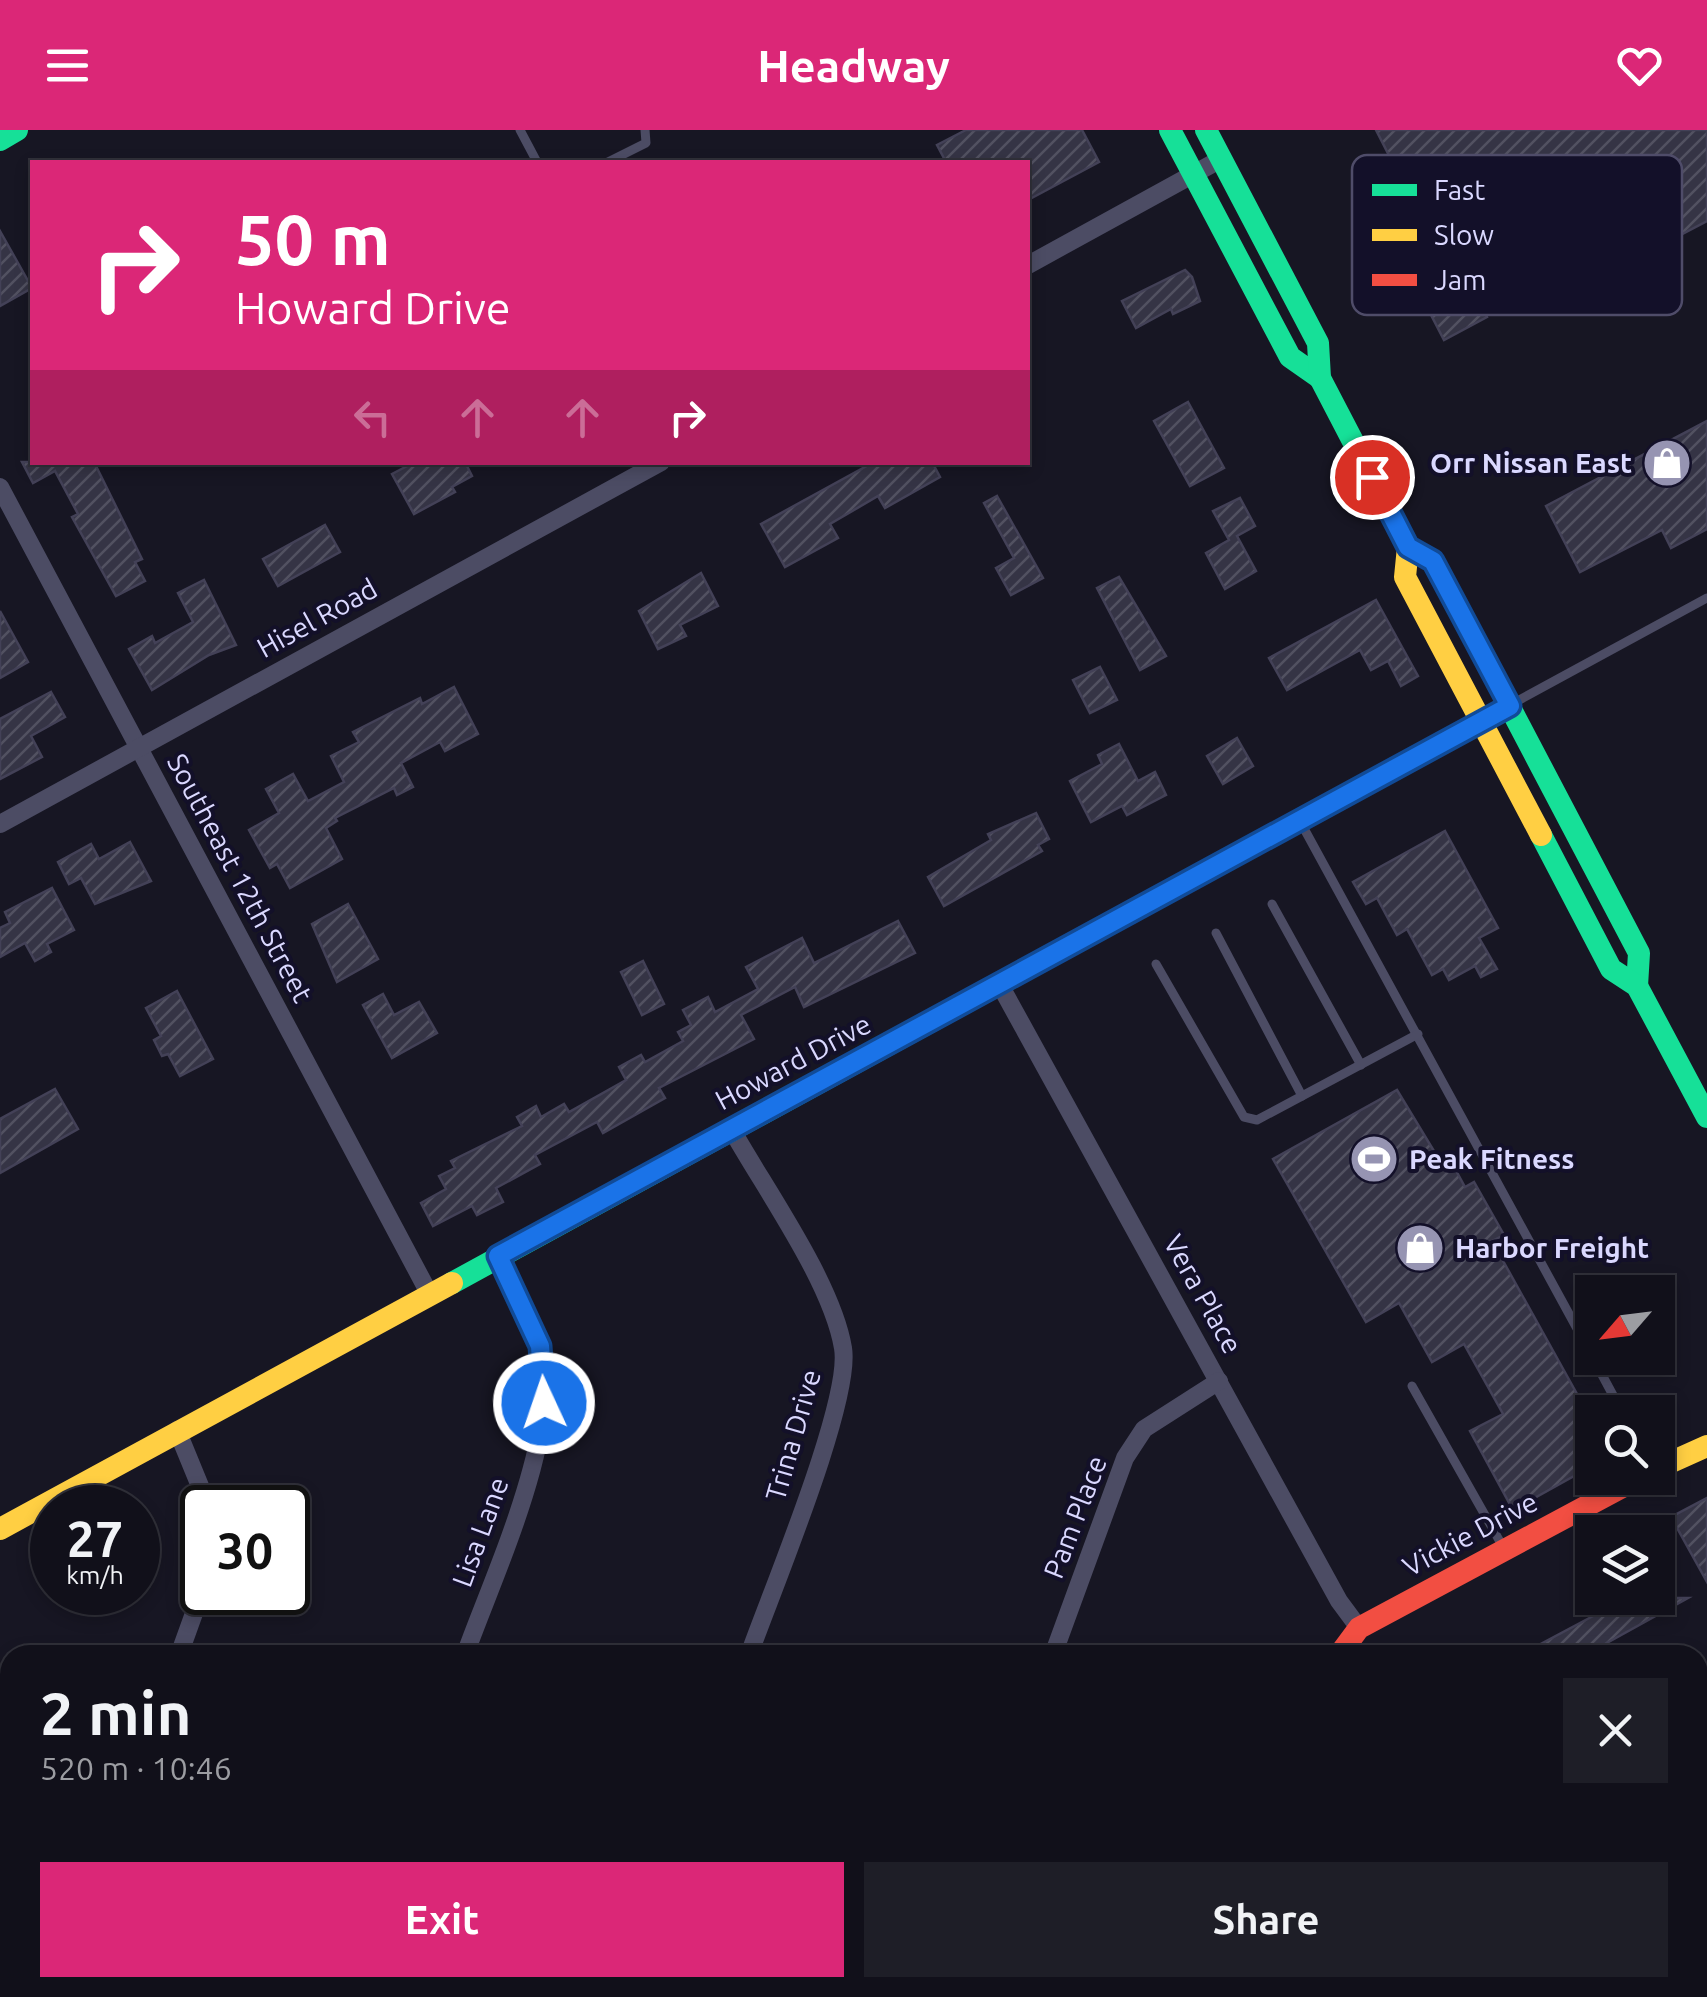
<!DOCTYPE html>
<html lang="en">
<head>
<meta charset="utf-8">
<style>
	body { margin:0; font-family:Ubuntu,sans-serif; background:#1e1e27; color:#f1f3f6; height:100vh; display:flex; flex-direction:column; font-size:38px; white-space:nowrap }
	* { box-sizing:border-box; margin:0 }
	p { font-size:32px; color:#9c9da2 }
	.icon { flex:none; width:55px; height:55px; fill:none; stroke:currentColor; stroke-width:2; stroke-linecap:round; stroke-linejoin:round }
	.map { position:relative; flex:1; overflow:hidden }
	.drawer { position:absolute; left:0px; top:1515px; width:1708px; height:352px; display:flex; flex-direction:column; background:#11101a; border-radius:30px 30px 0 0; box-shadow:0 5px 15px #0003,0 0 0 2px #303039 }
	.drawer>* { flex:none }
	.hud { position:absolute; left:30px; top:30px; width:1000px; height:305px; border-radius:0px; box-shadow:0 5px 15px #0003,0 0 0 2px #303039; background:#db2777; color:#fff; overflow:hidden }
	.needle { width:65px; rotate:242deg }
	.fabs { position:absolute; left:1575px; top:1145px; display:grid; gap:20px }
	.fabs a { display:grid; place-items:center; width:100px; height:100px; border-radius:0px; background:#11101a; box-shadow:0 5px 15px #0003,0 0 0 2px #303039; font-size:50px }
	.speed { position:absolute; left:30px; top:1355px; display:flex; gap:20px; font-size:50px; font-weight:700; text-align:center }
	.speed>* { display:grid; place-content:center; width:130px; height:130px; border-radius:50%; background:#11101a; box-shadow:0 5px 15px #0003,0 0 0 2px #303039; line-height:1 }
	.speed small { font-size:25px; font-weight:400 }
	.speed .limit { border:5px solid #111; border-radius:15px; background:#fff; color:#111 }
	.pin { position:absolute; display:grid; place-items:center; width:85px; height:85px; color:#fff; margin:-42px; border:5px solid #fff; border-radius:50%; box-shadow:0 2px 10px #0007 }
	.me { position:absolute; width:110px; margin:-55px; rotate:357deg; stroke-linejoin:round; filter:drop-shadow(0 0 8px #0008) }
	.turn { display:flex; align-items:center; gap:35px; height:210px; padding:0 40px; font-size:45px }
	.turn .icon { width:130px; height:130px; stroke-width:2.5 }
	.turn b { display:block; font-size:70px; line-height:85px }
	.lanes { display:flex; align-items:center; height:95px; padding:0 40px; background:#0003; justify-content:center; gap:50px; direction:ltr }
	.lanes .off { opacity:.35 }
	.round { display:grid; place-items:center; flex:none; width:105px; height:105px; border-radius:0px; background:#1e1e27 }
	.head { display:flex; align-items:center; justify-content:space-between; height:170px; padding:0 40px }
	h1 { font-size:60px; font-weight:700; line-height:75px }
	.button { display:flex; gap:20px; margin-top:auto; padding:20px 40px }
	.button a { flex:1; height:115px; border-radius:0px; background:#db2777; color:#fff; font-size:40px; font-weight:700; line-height:115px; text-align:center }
	.button a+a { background:#1e1e27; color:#f1f3f6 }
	header { display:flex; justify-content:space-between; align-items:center; height:130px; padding:0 40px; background:#db2777; color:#fff; font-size:45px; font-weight:700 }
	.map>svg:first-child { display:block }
</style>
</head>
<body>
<header><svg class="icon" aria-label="menu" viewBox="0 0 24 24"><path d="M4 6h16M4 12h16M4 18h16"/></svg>Headway<svg class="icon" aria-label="heart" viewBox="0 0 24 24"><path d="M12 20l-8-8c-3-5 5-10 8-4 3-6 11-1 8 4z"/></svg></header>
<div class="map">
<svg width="1707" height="1867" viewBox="0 0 1707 1867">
	<defs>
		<pattern id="building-hatch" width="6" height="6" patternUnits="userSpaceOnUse" patternTransform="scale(2.5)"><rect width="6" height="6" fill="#353445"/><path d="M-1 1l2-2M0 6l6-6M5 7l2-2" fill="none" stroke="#525161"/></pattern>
	</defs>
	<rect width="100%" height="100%" fill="#171623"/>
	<g fill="url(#building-hatch)" stroke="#434157" stroke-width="2.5">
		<polygon points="966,0 1082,0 1099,32 1028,70 1028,32 946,32 937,15"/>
		<polygon points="1376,0 1707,0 1707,91 1644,124 1621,80 1472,158 1487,187 1444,210 1366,59 1398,43"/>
		<polygon points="0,101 32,158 0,176"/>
		<polygon points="1185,140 1192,147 1200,171 1173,184 1171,179 1136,198 1122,171"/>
		<polygon points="1188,272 1224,338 1190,356 1154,291"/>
		<polygon points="1707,291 1707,399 1671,418 1662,400 1580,442 1546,376"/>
		<polygon points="22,332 94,332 142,429 135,432 145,451 116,466 72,387 78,384 55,341 33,353"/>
		<polygon points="415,332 465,332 472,346 452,357 455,362 414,384 392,344"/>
		<polygon points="874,332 932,332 940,347 885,378 878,366 830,394 838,408 785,437 761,394"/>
		<polygon points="997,366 1043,448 1011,465 996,438 1014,428 984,373"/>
		<polygon points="1240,368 1255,396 1237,406 1256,441 1225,459 1206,423 1229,410 1213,381"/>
		<polygon points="325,395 340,422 278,456 263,429"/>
		<polygon points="701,443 718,476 680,495 686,506 658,519 639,481"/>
		<polygon points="1119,447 1166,526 1140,540 1097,458"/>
		<polygon points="204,450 236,515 209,525 152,560 129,519 152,506 155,513 193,492 178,463"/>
		<polygon points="1376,470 1418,546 1401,556 1388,531 1371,540 1360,520 1287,560 1269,528"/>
		<polygon points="0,481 28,532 0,548"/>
		<polygon points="1100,537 1117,570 1090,583 1073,550"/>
		<polygon points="454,557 478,604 445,621 440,612 401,633 413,657 397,665 394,658 335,688 337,691 326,698 342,729 290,758 277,734 270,738 249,700 279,683 266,659 293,644 308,671 344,652 331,626 359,612 353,602 420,568 422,574"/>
		<polygon points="51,562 65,587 31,606 42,627 0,649 0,589"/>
		<polygon points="1237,608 1253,636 1223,654 1207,626"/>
		<polygon points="1119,614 1138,651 1155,642 1166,665 1127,685 1122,676 1091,692 1070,651 1102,634 1098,625"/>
		<polygon points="1036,683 1049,709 1038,715 1042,721 944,776 928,747 991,710 988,704"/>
		<polygon points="1445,701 1498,798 1479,808 1497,839 1481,847 1475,836 1449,850 1443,839 1432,845 1407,799 1397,805 1377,768 1366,774 1353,752"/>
		<polygon points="130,712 151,751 95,774 81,748 69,754 58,732 91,714 99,729"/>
		<polygon points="52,758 74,800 47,814 51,822 35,831 25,813 0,827 0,798 10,793 5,782"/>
		<polygon points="348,774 378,829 337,852 312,794"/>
		<polygon points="898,791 915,823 804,877 795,857 741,885 754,909 659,958 665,968 603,1003 597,992 535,1025 540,1034 496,1058 503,1072 477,1085 472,1076 433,1096 421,1073 446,1059 439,1046 455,1038 451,1031 522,996 517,987 536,976 541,987 564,974 569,982 626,950 619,937 641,925 645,932 683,911 678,902 691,895 683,880 708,867 715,882 758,859 746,837 802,808 814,833"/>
		<polygon points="643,831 664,874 642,885 621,842"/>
		<polygon points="177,861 213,929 180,946 168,924 162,926 154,910 161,906 146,878"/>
		<polygon points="383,864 394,885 419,872 437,903 392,928 363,875"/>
		<polygon points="55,959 78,999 0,1043 0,989"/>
		<polygon points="1397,960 1446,1041 1454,1037 1465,1057 1474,1052 1504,1105 1492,1111 1592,1291 1592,1336 1513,1380 1470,1301 1503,1284 1464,1214 1432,1232 1399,1173 1366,1192 1273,1029"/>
		<polygon points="1707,1368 1707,1452 1671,1387"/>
		<polygon points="1627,1468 1688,1468 1585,1525 1520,1525"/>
	</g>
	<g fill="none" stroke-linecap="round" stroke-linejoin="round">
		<g stroke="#4c4c64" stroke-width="9">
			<polyline points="520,0 537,32"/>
			<polyline points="608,32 646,13 645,0"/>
			<polyline points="1512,574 1707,468"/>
			<polyline points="1301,693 1592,1226"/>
			<polyline points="1272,774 1361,935"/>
			<polyline points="1216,803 1302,966"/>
			<polyline points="1156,834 1244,987 1257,990 1418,904"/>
			<polyline points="1593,1228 1622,1282"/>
			<polyline points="1412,1256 1503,1417"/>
		</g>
		<g stroke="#4c4c64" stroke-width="18">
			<polyline points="1028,135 1221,29"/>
			<polyline points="0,357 430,1165"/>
			<polyline points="0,694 661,332"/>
			<polyline points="1000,855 1339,1471 1359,1498"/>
			<path d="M732 1000C765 1059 832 1152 843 1218 852 1271 770 1465 749 1525"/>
			<polyline points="177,1300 209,1378"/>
			<polyline points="179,1525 202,1461"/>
			<path d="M465 1525C493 1446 564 1298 540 1217 532 1186 512 1155 498 1126"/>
			<polyline points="1053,1525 1125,1328 1144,1299 1219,1251"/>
			<polyline points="356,1858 357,1867"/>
			<polyline points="653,1858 655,1867"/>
			<polyline points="971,1858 976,1867"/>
			<polyline points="67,1867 67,1858"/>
		</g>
		<g stroke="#16e098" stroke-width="22">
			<polyline points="1170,0 1290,227 1320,248"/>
			<polyline points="1206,0 1318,213 1320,248 1408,417 1433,431 1639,823 1637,856"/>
			<polyline points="0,10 17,0"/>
			<polyline points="1541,705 1611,839 1637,856 1707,987"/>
			<polyline points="452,1153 1394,639"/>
		</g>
		<g stroke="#ffcf43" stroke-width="22">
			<polyline points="1408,417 1405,447 1541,705"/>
			<polyline points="1394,639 1509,576"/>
			<polyline points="1658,1338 1707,1316"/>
			<polyline points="0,1399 452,1153"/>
			<polyline points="1272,1858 1277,1867"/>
		</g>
		<polyline stroke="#f24e42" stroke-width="22" points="1339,1525 1359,1498 1639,1348"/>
	</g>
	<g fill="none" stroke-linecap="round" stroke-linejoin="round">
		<g stroke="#114b97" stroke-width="25">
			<polyline id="route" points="544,1273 540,1216 498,1126 1510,576 1433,431 1408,417 1372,347"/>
		</g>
		<use href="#route" stroke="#1a73e8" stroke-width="18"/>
	</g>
	<defs>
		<g id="shop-disc" transform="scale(2.5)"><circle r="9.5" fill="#9694b2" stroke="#131029"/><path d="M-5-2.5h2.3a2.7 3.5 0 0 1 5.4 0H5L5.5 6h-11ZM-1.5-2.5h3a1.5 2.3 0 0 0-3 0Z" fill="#fff"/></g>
		<g id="stadium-disc" transform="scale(2.5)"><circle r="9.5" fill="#9694b2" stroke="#131029"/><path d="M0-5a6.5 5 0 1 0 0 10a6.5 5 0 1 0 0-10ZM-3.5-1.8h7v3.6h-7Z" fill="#fff"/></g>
	</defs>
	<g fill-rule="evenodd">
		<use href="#shop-disc" x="1667" y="333"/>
		<use href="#stadium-disc" x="1374" y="1029"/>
		<use href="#shop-disc" x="1420" y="1118"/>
	</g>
	<g text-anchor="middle" stroke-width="8" stroke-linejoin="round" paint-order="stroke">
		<g font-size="28" font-weight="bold" fill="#dad8ff" stroke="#131029" text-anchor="start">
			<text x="1632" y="343" text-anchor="end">Orr Nissan East</text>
			<text x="1409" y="1039">Peak Fitness</text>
			<text x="1455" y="1128">Harbor Freight</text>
		</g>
		<g font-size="28" fill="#dad8ff" stroke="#131029">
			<text transform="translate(317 488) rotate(-29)" y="10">Hisel Road</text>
			<text transform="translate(240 748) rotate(62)" y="10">Southeast 12th Street</text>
			<text transform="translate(793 932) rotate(-28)" y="10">Howard Drive</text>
			<text transform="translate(1203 1164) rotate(61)" y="10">Vera Place</text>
			<text transform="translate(793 1305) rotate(-74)" y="10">Trina Drive</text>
			<text transform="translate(1075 1387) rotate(-69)" y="10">Pam Place</text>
			<text transform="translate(480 1402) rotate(-70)" y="10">Lisa Lane</text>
			<text transform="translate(1470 1404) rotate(-28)" y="10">Vickie Drive</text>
		</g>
	</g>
	<rect x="1352" y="25" width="330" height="160" rx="15" fill="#131029" stroke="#4f4c69" stroke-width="2.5"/>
	<rect x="1372" y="54" width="45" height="12" fill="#16e098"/>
	<rect x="1372" y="99" width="45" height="12" fill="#ffcf43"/>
	<rect x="1372" y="144" width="45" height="12" fill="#f24e42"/>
	<g font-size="28" fill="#dad8ff">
		<text x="1434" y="70">Fast</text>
		<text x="1434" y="115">Slow</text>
		<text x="1434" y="160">Jam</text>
	</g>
</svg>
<div class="fabs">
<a><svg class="needle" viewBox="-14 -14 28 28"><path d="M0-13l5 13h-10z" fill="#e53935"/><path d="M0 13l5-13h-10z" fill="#9c9da2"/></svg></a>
<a><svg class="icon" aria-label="search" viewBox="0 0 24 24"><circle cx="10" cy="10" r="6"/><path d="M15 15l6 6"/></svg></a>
<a><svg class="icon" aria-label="layers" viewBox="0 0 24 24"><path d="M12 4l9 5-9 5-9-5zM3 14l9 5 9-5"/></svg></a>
</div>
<div class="speed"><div>27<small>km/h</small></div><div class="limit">30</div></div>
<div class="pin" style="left:1372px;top:347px;background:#d93025"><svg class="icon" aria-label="arrive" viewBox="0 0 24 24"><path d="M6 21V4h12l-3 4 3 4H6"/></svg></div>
<svg class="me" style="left:544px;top:1273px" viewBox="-20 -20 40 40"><circle r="17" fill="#1a73e8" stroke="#fff" stroke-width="3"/><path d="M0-11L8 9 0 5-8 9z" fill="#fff"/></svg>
<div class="hud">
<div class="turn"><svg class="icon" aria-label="right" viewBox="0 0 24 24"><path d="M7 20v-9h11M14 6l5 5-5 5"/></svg><div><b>50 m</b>Howard Drive</div></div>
<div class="lanes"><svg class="icon off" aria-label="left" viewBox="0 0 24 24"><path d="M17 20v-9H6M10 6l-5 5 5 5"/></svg><svg class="icon off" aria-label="ahead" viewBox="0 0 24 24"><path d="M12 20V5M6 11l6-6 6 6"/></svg><svg class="icon off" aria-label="ahead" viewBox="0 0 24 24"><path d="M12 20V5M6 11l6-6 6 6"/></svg><svg class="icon" aria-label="right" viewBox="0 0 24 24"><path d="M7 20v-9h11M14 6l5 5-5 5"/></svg></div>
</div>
<section class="drawer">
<div class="head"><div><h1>2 min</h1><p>520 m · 10:46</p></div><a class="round"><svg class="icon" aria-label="close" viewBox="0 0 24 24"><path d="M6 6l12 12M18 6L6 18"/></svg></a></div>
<div class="button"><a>Exit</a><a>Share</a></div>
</section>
</div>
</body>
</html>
